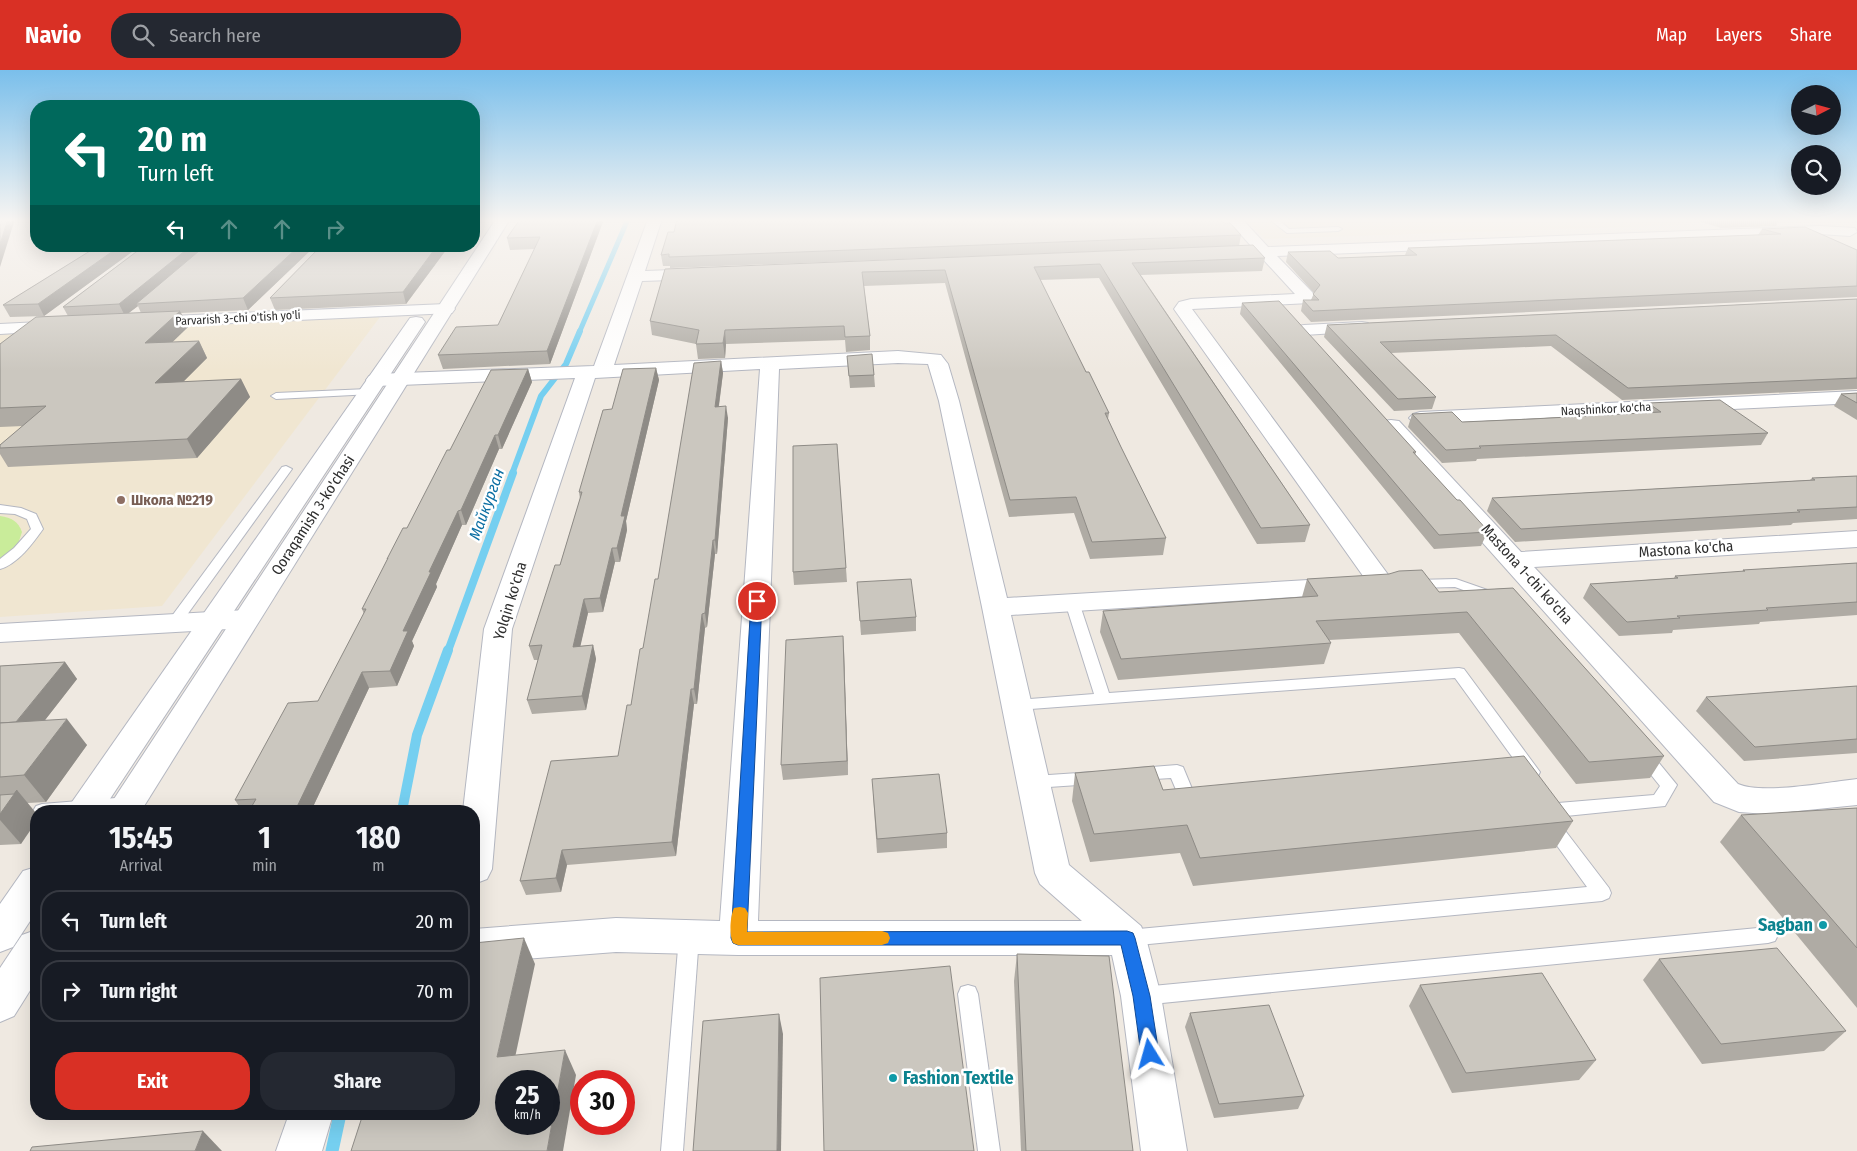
<!DOCTYPE html>
<html lang="en">
<head>
<meta charset="utf-8">
<style>
	body { margin:0; font-family:"Fira Sans Condensed",sans-serif; background:#242831; color:#f1f3f6; height:100vh; display:flex; flex-direction:column; font-size:19px; white-space:nowrap }
	* { box-sizing:border-box; margin:0 }
	p { font-size:16px; color:#9ea1a6 }
	.icon { flex:none; width:28px; height:28px; fill:none; stroke:currentColor; stroke-width:2; stroke-linecap:round; stroke-linejoin:round }
	.map { position:relative; flex:1; overflow:hidden }
	.details { position:absolute; left:30px; top:735px; width:450px; height:315px; display:flex; flex-direction:column; background:#171b24; border-radius:20px; box-shadow:0 5px 20px #0002 }
	.details>* { flex:none }
	.top-card { position:absolute; left:30px; top:30px; width:450px; height:152px; border-radius:20px; box-shadow:0 5px 20px #0002; background:#00695c; color:#fff; overflow:hidden }
	.needle { width:32px; rotate:84deg }
	.controls { position:absolute; left:1791px; top:15px; display:grid; gap:10px }
	.controls a { display:grid; place-items:center; width:50px; height:50px; border-radius:50%; background:#171b24; box-shadow:0 5px 20px #0002; font-size:25px }
	.speed { position:absolute; left:495px; top:1000px; display:flex; gap:10px; font-size:25px; font-weight:700; text-align:center }
	.speed>* { display:grid; place-content:center; width:65px; height:65px; border-radius:50%; background:#171b24; box-shadow:0 5px 20px #0002; line-height:1 }
	.speed small { font-size:12px; font-weight:400 }
	.speed .limit { border:8px solid #d22; background:#fff; color:#111 }
	.pin { position:absolute; display:grid; place-items:center; width:42px; height:42px; color:#fff; margin:-21px; border:2px solid #fff; border-radius:50%; box-shadow:0 1px 5px #0007 }
	.me { position:absolute; width:55px; margin:-28px; rotate:352deg; stroke-linejoin:round; filter:drop-shadow(0 0 4px #0008) }
	.turn { display:flex; align-items:center; gap:18px; height:105px; padding:0 25px; font-size:22px }
	.turn .icon { width:65px; height:65px; stroke-width:2.5 }
	.turn b { display:block; font-size:35px; line-height:42px }
	.lanes { display:flex; align-items:center; height:48px; padding:0 25px; background:#0003; justify-content:center; gap:25px; direction:ltr }
	.lanes .off { opacity:.35 }
	.eta { display:flex; justify-content:space-evenly; align-items:center; height:85px; text-align:center }
	.eta b { font-size:30px; font-weight:700; line-height:35px }
	.cta { display:flex; gap:10px; margin-top:auto; padding:10px 25px }
	.cta a { flex:1; height:58px; border-radius:20px; background:#d93025; color:#fff; font-size:20px; font-weight:700; line-height:58px; text-align:center }
	.cta a+a { background:#242831; color:#f1f3f6 }
	ul { padding:0; list-style:none }
	li { display:flex; align-items:center; gap:15px; height:62px; margin:0 10px 8px; padding:0 15px; border:2px solid #363941; border-radius:20px }
	li div { flex:1 }
	li b { display:block; font-size:19px }
	li em { font-style:normal }
	header { display:flex; align-items:center; gap:30px; box-sizing:border-box; height:70px; padding:0 25px; background:#d93025; color:#fff }
	header strong { font-size:24px }
	nav { display:flex; gap:28px; margin-inline-start:auto; font-size:18px }
	.search { width:350px; height:45px; background:#242831; display:flex; align-items:center; gap:12px; box-sizing:border-box; padding:0 18px; border-radius:20px; color:#9ea1a6; font-size:19px }
	.map>svg:first-child { display:block }
</style>
</head>
<body>
<header>
<strong>Navio</strong>
<div class="search"><svg class="icon" aria-label="search" viewBox="0 0 24 24"><circle cx="10" cy="10" r="6"/><path d="M15 15l6 6"/></svg>Search here</div>
<nav><a>Map</a><a>Layers</a><a>Share</a></nav>
</header>
<div class="map">
<svg width="1857" height="1081" viewBox="0 0 1857 1081">
	<rect width="100%" height="100%" fill="#efe9e1"/>
	<g fill="#f0e6d1">
		<polygon points="1244,149 1667,149 1684,155 1265,169"/>
		<polygon points="380,247 162,536 0,547 0,264"/>
	</g>
	<path fill="#c9ec9a" d="M0 446C12 448 18 451 22 462L18 474 0 490Z"/>
	<g fill="none" stroke-linecap="round" stroke-linejoin="round">
		<polyline stroke="#75cff0" stroke-width="5" points="579,263 628,149"/>
		<polyline stroke="#75cff0" stroke-width="6" points="512,404 541,326 566,294 580,261"/>
		<polyline stroke="#75cff0" stroke-width="8" points="448,581 513,403"/>
		<polyline stroke="#75cff0" stroke-width="10" points="402,741 417,665 448,580"/>
		<polyline stroke="#75cff0" stroke-width="13" points="332,1081 340,1044"/>
		<g stroke="#b4b7c1" stroke-width="2">
			<g id="service">
				<polygon points="1269,149 1278,149 1289,159 1338,157 1342,159 1338,161 1287,163"/>
				<polygon points="368,319 373,322 372,324 276,329 271,326 276,323"/>
				<polygon points="286,396 292,399 179,556 169,556 167,553 169,550 282,397"/>
				<path d="M0 435 21 438 36 444 43 459C33 473 18 494 0 499V489L14 478 31 459 27 449 15 444 0 443Z"/>
				<polygon points="1456,509 1496,523 1498,526 1491,530 1455,517 1415,518 1408,514 1415,510"/>
				<polygon points="1072,528 1079,532 1109,623 1459,598 1464,599 1540,702 1538,706 1532,708 1526,706 1455,608 1017,640 1012,639 1009,635 1012,631 1017,630 1094,624 1065,532"/>
				<polygon points="1644,680 1650,682 1677,715 1665,736 1546,748 1540,746 1537,741 1540,736 1546,734 1654,725 1660,716 1636,686 1638,682"/>
				<polygon points="1177,695 1183,697 1195,726 1200,731 1198,736 1192,738 1183,736 1171,708 1139,710 1133,708 1131,704 1133,700 1139,698"/>
				<polygon points="1093,702 1099,704 1101,708 1099,712 1093,714 1034,718 1028,716 1026,712 1028,708 1034,706"/>
				<polygon points="128,727 134,729 136,734 134,739 128,741 36,741 36,746 33,741 36,736 42,734"/>
				<polygon points="1551,748 1557,750 1609,818 1611,823 1609,828 1602,831 1128,876 1121,874 1118,868 1121,862 1128,860 1587,817 1542,755 1545,750"/>
				<polygon points="1768,857 1775,859 1778,865 1775,871 1768,873 1142,935 1135,933 1132,926 1135,919 1142,917"/>
				<polygon points="689,859 696,861 699,867 683,1081 661,1081 679,867 682,861"/>
				<polygon points="968,915 975,917 978,924 1000,1081 978,1081 958,924 961,917"/>
			</g>
		</g>
		<g stroke="#b4b7c1" stroke-width="2">
			<g id="minor">
				<path d="M648 149H662L645 201 700 199 706 201 708 204 706 207 700 209 642 211 614 295 898 281 941 285 948 294 959 331 1007 528 1342 508 1351 510 1355 516 1351 522 1342 524 1011 545 1069 795 1141 856 1146 868 1161 926 1187 1081H1141L1121 926 1112 885H738L616 882 474 893V859L616 848 720 851 760 299 595 308 512 559 492 799 487 809 474 814V741H463L484 559 575 308 376 316 369 314 366 310 369 306 376 304 594 296ZM898 293 928 294 939 331 982 537 1035 803 1040 814 1082 851H758L779 299Z"/>
				<polygon points="1227,149 1242,149 1268,177 1820,156 1855,158 1857,162 1850,166 1820,164 1277,186 1312,222 1315,226 1310,233 1192,239 1395,514 1391,520 1382,522 1373,520 1174,239 1179,232 1191,229 1295,224 1260,186 1216,186 1214,183 1216,180 1252,177"/>
				<polygon points="446,234 452,235 455,239 452,243 148,257 142,256 139,252 142,248 148,247"/>
				<polygon points="60,251 66,252 69,256 66,260 0,264 0,254"/>
				<polygon points="1362,252 1368,253 1371,257 1368,261 1304,265 1298,264 1295,260 1298,256 1304,255"/>
				<polygon points="1857,321 1857,333 1420,354 1413,352 1409,348 1413,344 1420,342"/>
				<path d="M1391 350 1399 351 1521 482 1857 461V477L1534 497 1738 714C1762 725 1829 712 1857 709V735L1767 744 1739 742 1714 732 1383 361 1380 356 1383 351Z"/>
				<polygon points="246,540 256,543 260,549 256,555 246,558 0,572 0,554"/>
				<polygon points="289,1044 333,1044 322,1081 276,1081"/>
			</g>
		</g>
		<g stroke="#b4b7c1" stroke-width="2">
			<g id="secondary">
				<polygon points="496,149 510,149 141,741 106,741"/>
				<polygon points="416,247 422,248 425,252 102,741 67,741 72,732 410,248"/>
				<polygon points="36,797 36,842 13,877 0,882 0,834 23,801"/>
				<polygon points="36,860 36,911 14,946 0,952 0,898 22,865"/>
			</g>
		</g>
		<use href="#service" fill="#fff" fill-rule="evenodd"/>
		<use href="#minor" fill="#fff" fill-rule="evenodd"/>
		<use href="#secondary" fill="#fff" fill-rule="evenodd"/>
	</g>
	<g fill="#afaba4" fill-rule="evenodd">
		<polygon points="520,149 604,149 550,294 443,299 438,285 498,255 535,179 510,180 507,168"/>
		<polygon points="1692,149 1779,149 1776,156 1721,158"/>
		<polygon points="1847,149 1857,149 1857,152"/>
		<polygon points="1224,153 1241,165 1239,176 670,198 670,196 663,196 661,185"/>
		<polygon points="1762,159 1857,180 1857,227 1311,252 1301,241 1303,230 1311,230 1314,223 1286,192 1288,182 1338,188 1405,185 1408,178 1758,165"/>
		<polygon points="98,176 140,176 44,246 10,247 3,235"/>
		<path d="M144 176H315L248 240 181 243 188 257 172 272 199 271 207 288 183 312 241 309 250 327 197 388 8 397 0 384V375L23 356 0 357V274L68 246 63 237ZM138 236 141 243H128Z"/>
		<polygon points="321,176 449,176 406,234 275,240 270,228"/>
		<polygon points="1265,188 1262,201 1141,205 1310,455 1305,472 1257,474 1099,208 1040,210 1086,302 1109,343 1108,349 1121,377 1166,468 1163,485 1090,489 1074,443 1009,447 945,213 864,216 870,266 870,280 846,282 845,270 726,274 725,288 698,289 696,274 652,265 650,251 665,199"/>
		<polygon points="1857,229 1857,319 1622,330 1551,276 1391,283 1436,327 1432,339 1394,341 1324,267 1327,255"/>
		<polygon points="1242,233 1416,382 1415,385 1457,430 1488,461 1481,476 1434,479 1240,244"/>
		<polygon points="847,286 874,305 875,317 850,318"/>
		<polygon points="721,291 723,303 719,336 728,348 717,484 715,484 707,557 705,558 697,634 694,634 676,786 567,795 561,822 526,825 520,811 618,686 631,635 658,509"/>
		<polygon points="656,298 659,310 626,451 627,460 620,492 615,492 603,542 588,543 580,576 593,575 596,589 586,640 532,644 527,630 538,590 534,590 529,576 560,495 580,429 579,422 612,339"/>
		<polygon points="528,299 532,312 502,379 499,379 466,455 462,455 436,514 437,517 412,571 414,576 397,616 369,618 311,741 242,741 235,730 318,631 364,544 362,539 387,490 387,489 407,458 450,380"/>
		<polygon points="1857,323 1857,350 1834,336 1841,324"/>
		<polygon points="1648,333 1768,363 1761,375 1477,389 1476,391 1442,393 1408,357 1412,344 1462,352 1643,343"/>
		<polygon points="837,374 847,512 794,515 793,502"/>
		<polygon points="1857,406 1857,449 1793,453 1791,455 1515,472 1487,441 1492,428 1810,410 1812,408"/>
		<polygon points="1857,493 1857,545 1760,552 1759,554 1673,560 1672,563 1619,566 1583,528 1590,514 1674,508 1675,506 1742,502 1743,500"/>
		<polygon points="1307,509 1439,522 1513,518 1664,686 1650,708 1576,714 1459,563 1329,570 1331,573 1324,594 1118,610 1100,562 1103,541 1302,527"/>
		<polygon points="857,512 916,547 916,561 861,565"/>
		<polygon points="843,566 848,705 783,710 781,695"/>
		<polygon points="65,592 77,609 45,650 87,675 46,732 28,733 21,774 0,775 0,596"/>
		<polygon points="1857,616 1857,683 1744,691 1696,641 1706,627"/>
		<polygon points="1075,703 1163,720 1573,751 1556,778 1193,816 1180,783 1090,792 1072,731"/>
		<polygon points="873,724 947,763 947,778 877,783"/>
		<polygon points="1857,738 1857,938 1720,772 1741,745"/>
		<polygon points="1017,884 1133,1081 1021,1081 1014,911"/>
		<polygon points="1659,889 1846,961 1824,981 1702,994 1643,910"/>
		<polygon points="1420,915 1596,990 1579,1010 1452,1023 1409,936"/>
		<polygon points="1190,943 1304,1026 1298,1039 1214,1048 1185,957"/>
	</g>
	<g fill="#8e8b86">
		<polygon points="8,149 15,149 0,197 0,174"/>
		<polygon points="598,149 604,149 550,294 547,281"/>
		<polygon points="120,176 140,176 44,246 38,234"/>
		<polygon points="191,176 209,176 136,234 138,236 125,246 119,234"/>
		<polygon points="299,176 315,176 248,240 243,228"/>
		<polygon points="437,176 449,176 406,234 403,222"/>
		<polygon points="180,241 188,257 154,290 145,273"/>
		<polygon points="725,260 726,274 725,288 723,273"/>
		<polygon points="199,271 207,288 164,331 155,313"/>
		<polygon points="721,291 723,303 717,349 715,337"/>
		<polygon points="656,298 659,310 626,451 627,460 620,492 617,478 621,446"/>
		<polygon points="528,299 532,312 502,379 498,365"/>
		<polygon points="241,309 250,327 197,388 187,369"/>
		<polygon points="726,336 728,348 717,484 715,470"/>
		<polygon points="495,365 499,379 466,455 461,440"/>
		<polygon points="458,441 462,455 436,514 437,517 412,571 414,576 397,616 390,601 403,561 429,502"/>
		<polygon points="713,470 715,484 707,557 705,543"/>
		<polygon points="612,478 615,492 603,542 600,528"/>
		<polygon points="584,529 588,543 577,591 573,577"/>
		<polygon points="702,544 705,558 697,634 694,619"/>
		<polygon points="843,566 844,580 848,705 847,691"/>
		<polygon points="593,575 596,589 586,640 582,626"/>
		<polygon points="65,592 77,609 24,677 10,660"/>
		<polygon points="362,602 369,618 311,741 295,741"/>
		<polygon points="691,619 694,634 676,786 672,772"/>
		<polygon points="67,649 87,675 46,732 24,705"/>
		<polygon points="17,720 36,743 36,752 21,774 0,750 0,744"/>
		<polygon points="562,780 567,795 561,822 556,808"/>
		<polygon points="524,868 535,894 510,1011 497,987"/>
		<polygon points="779,944 783,964 781,1081 777,1081"/>
		<polygon points="565,980 576,1005 563,1081 547,1081"/>
		<polygon points="203,1061 222,1081 195,1081"/>
	</g>
	<g fill="#cbc7bf" stroke="#8e8b86" fill-rule="evenodd">
		<polygon points="0,149 8,149 0,174"/>
		<polygon points="520,149 598,149 547,281 438,285 456,257 498,255 540,167 507,168"/>
		<polygon points="677,149 1220,149 1224,153 1230,153 1241,165 669,187 669,184 661,185 668,162 674,162"/>
		<polygon points="1805,157 1857,180 1857,216 1313,241 1303,230 1319,230 1313,224 1320,215 1288,182 1330,181 1338,188 1417,185 1408,178 1781,164 1762,159"/>
		<polygon points="1253,175 1265,188 1132,193 1310,455 1261,458 1100,194 1034,197 1086,302 1089,302 1109,343 1105,343 1121,377 1166,468 1092,472 1076,427 1010,430 945,200 862,202 870,266 845,267 844,256 725,260 723,273 696,274 699,260 650,251 665,199"/>
		<polygon points="98,176 120,176 38,234 3,235"/>
		<polygon points="144,176 191,176 119,234 63,237"/>
		<polygon points="205,176 299,176 243,228 136,234"/>
		<polygon points="321,176 437,176 403,222 270,228"/>
		<polygon points="1857,229 1857,308 1628,318 1556,265 1380,272 1436,327 1398,329 1327,255"/>
		<polygon points="1279,231 1416,382 1413,382 1457,430 1460,430 1488,461 1485,461 1487,462 1439,465 1242,233"/>
		<polygon points="180,241 145,273 199,271 155,313 241,309 187,369 0,378 0,375 46,336 0,338 0,274 36,247"/>
		<polygon points="872,284 874,305 849,306 847,286"/>
		<polygon points="721,291 715,337 726,336 715,470 713,470 705,543 702,544 694,619 691,619 672,772 562,780 556,808 520,811 551,691 618,686 627,635 631,635 640,579 643,578 655,509 658,509 694,293"/>
		<polygon points="656,298 621,446 625,446 617,478 612,478 600,528 584,529 573,577 593,575 582,626 527,630 542,575 529,576 555,495 560,495 582,422 579,422 603,340 612,339 623,299"/>
		<polygon points="528,299 498,365 495,365 461,440 458,441 429,502 431,502 403,561 408,561 390,601 362,602 295,741 249,741 256,729 235,730 288,633 318,631 366,539 362,539 388,488 387,489 403,458 407,458 447,380 450,380 491,300"/>
		<polygon points="1857,323 1857,333 1841,324"/>
		<polygon points="1720,330 1768,363 1479,376 1481,378 1446,380 1412,344 1452,342 1462,352 1531,349 1661,342 1648,333"/>
		<polygon points="837,374 846,498 793,502 793,376"/>
		<polygon points="1857,406 1857,437 1797,440 1800,442 1521,459 1492,428 1815,410 1812,408"/>
		<polygon points="1857,493 1857,532 1766,538 1768,540 1677,546 1680,548 1627,552 1590,514 1678,508 1675,506 1745,501 1743,500"/>
		<polygon points="1422,500 1439,522 1513,518 1664,686 1589,692 1467,542 1316,551 1331,573 1121,589 1103,541 1318,526 1307,509 1389,504 1399,501"/>
		<polygon points="911,509 916,547 860,551 857,512"/>
		<polygon points="843,566 847,691 781,695 786,570"/>
		<polygon points="65,592 16,652 0,653 0,596"/>
		<polygon points="1857,616 1857,669 1755,677 1706,627"/>
		<polygon points="67,649 24,705 0,707 0,653"/>
		<polygon points="1524,686 1573,751 1200,788 1187,755 1094,764 1075,703 1154,696 1163,720"/>
		<polygon points="939,704 947,763 877,769 872,709"/>
		<polygon points="17,720 0,744 0,725 14,724"/>
		<polygon points="1857,738 1857,878 1741,745"/>
		<path d="M524 868 497 987 565 980 547 1081H351L363 1044H474V873ZM506 1011H549V1054H506Z"/>
		<polygon points="1777,878 1846,961 1721,974 1659,889"/>
		<polygon points="1017,884 1109,886 1133,1081 1026,1081"/>
		<polygon points="950,896 974,1081 824,1081 820,908"/>
		<polygon points="1542,903 1596,990 1466,1003 1420,915"/>
		<polygon points="1269,935 1304,1026 1219,1034 1190,943"/>
		<polygon points="779,944 777,1081 693,1081 703,951"/>
		<polygon points="203,1061 195,1081 30,1081 32,1077"/>
	</g>
	<linearGradient id="sky" x2="0" y2="1"><stop stop-color="#7abfeb"/><stop offset="0.5" stop-color="#f8f5f2"/><stop offset="1" stop-color="#f8f5f2" stop-opacity="0"/></linearGradient>
	<rect width="1857" height="301" fill="url(#sky)"/>
	<polygon fill="#1a73e8" stroke="#114b97" points="757,528 762,531 747,862 1127,861 1133,863 1135,868 1150,926 1159,984 1156,990 1150,993 1144,990 1141,984 1133,926 1121,875 738,875 733,873 731,868 751,531"/>
	<path fill="#f59e0b" d="M740 837 745 838 748 843 747 862 882 861 888 863 890 868 888 873 882 875H738L733 873C729 865 730 847 734 838Z"/>
	<circle fill="#8d6e63" stroke="#fff" stroke-width="2" cx="121" cy="430" r="5"/>
	<g fill="#0f9aa8" stroke="#fff" stroke-width="2">
		<circle cx="1823" cy="855" r="5"/>
		<circle cx="893" cy="1008" r="5"/>
	</g>
	<g text-anchor="middle" stroke-width="5" stroke-linejoin="round" paint-order="stroke">
		<g font-size="12" fill="#2e2e2e" stroke="#fff">
			<text transform="translate(238 248) rotate(-3)" y="4">Parvarish 3-chi o'tish yo'li</text>
			<text transform="translate(1606 339) rotate(-3)" y="4">Naqshinkor ko'cha</text>
		</g>
		<g font-size="15" font-weight="bold" fill="#785e54" stroke="#fff" text-anchor="start">
			<text x="131" y="435">Школа №219</text>
		</g>
		<g font-size="15" fill="#2e2e2e" stroke="#fff">
			<text transform="translate(313 445) rotate(-57)" y="5">Qoraqamish 3-ko'chasi</text>
			<text transform="translate(1686 479) rotate(-4)" y="5">Mastona ko'cha</text>
			<text transform="translate(1527 504) rotate(48)" y="5">Mastona 1-chi ko'cha</text>
			<text transform="translate(510 531) rotate(-73)" y="5">Yolqin ko'cha</text>
		</g>
		<g font-size="16" font-style="italic" fill="#0d6fa3" stroke="#fff">
			<text transform="translate(486 434) rotate(-70)" y="6">Майкурган</text>
		</g>
		<g font-size="18" font-weight="bold" fill="#0d838f" stroke="#fff" text-anchor="end">
			<text x="1813" y="861">Sagban</text>
			<text x="903" y="1014" text-anchor="start">Fashion Textile</text>
		</g>
	</g>
</svg>
<div class="controls">
<a><svg class="needle" viewBox="-14 -14 28 28"><path d="M0-13l5 13h-10z" fill="#e53935"/><path d="M0 13l5-13h-10z" fill="#9ea1a6"/></svg></a>
<a><svg class="icon" aria-label="search" viewBox="0 0 24 24"><circle cx="10" cy="10" r="6"/><path d="M15 15l6 6"/></svg></a>
</div>
<div class="speed"><div>25<small>km/h</small></div><div class="limit">30</div></div>
<div class="pin" style="left:757px;top:531px;background:#d93025"><svg class="icon" aria-label="arrive" viewBox="0 0 24 24"><path d="M6 21V4h12l-3 4 3 4H6"/></svg></div>
<svg class="me" style="left:1150px;top:984px" viewBox="-20 -20 40 40"><path d="M0-17L14 15 0 8-14 15z" fill="#1a73e8" stroke="#fff" stroke-width="4"/></svg>
<div class="top-card">
<div class="turn"><svg class="icon" aria-label="left" viewBox="0 0 24 24"><path d="M17 20v-9H6M10 6l-5 5 5 5"/></svg><div><b>20 m</b>Turn left</div></div>
<div class="lanes"><svg class="icon" aria-label="left" viewBox="0 0 24 24"><path d="M17 20v-9H6M10 6l-5 5 5 5"/></svg><svg class="icon off" aria-label="ahead" viewBox="0 0 24 24"><path d="M12 20V5M6 11l6-6 6 6"/></svg><svg class="icon off" aria-label="ahead" viewBox="0 0 24 24"><path d="M12 20V5M6 11l6-6 6 6"/></svg><svg class="icon off" aria-label="right" viewBox="0 0 24 24"><path d="M7 20v-9h11M14 6l5 5-5 5"/></svg></div>
</div>
<section class="details">
<div class="eta">
<div><b>15:45</b><p>Arrival</p></div>
<div><b>1</b><p>min</p></div>
<div><b>180</b><p>m</p></div>
</div>
<ul>
<li><svg class="icon" aria-label="left" viewBox="0 0 24 24"><path d="M17 20v-9H6M10 6l-5 5 5 5"/></svg><div><b>Turn left</b></div><em>20 m</em></li>
<li><svg class="icon" aria-label="right" viewBox="0 0 24 24"><path d="M7 20v-9h11M14 6l5 5-5 5"/></svg><div><b>Turn right</b></div><em>70 m</em></li>
</ul>
<div class="cta"><a>Exit</a><a>Share</a></div>
</section>
</div>
</body>
</html>
